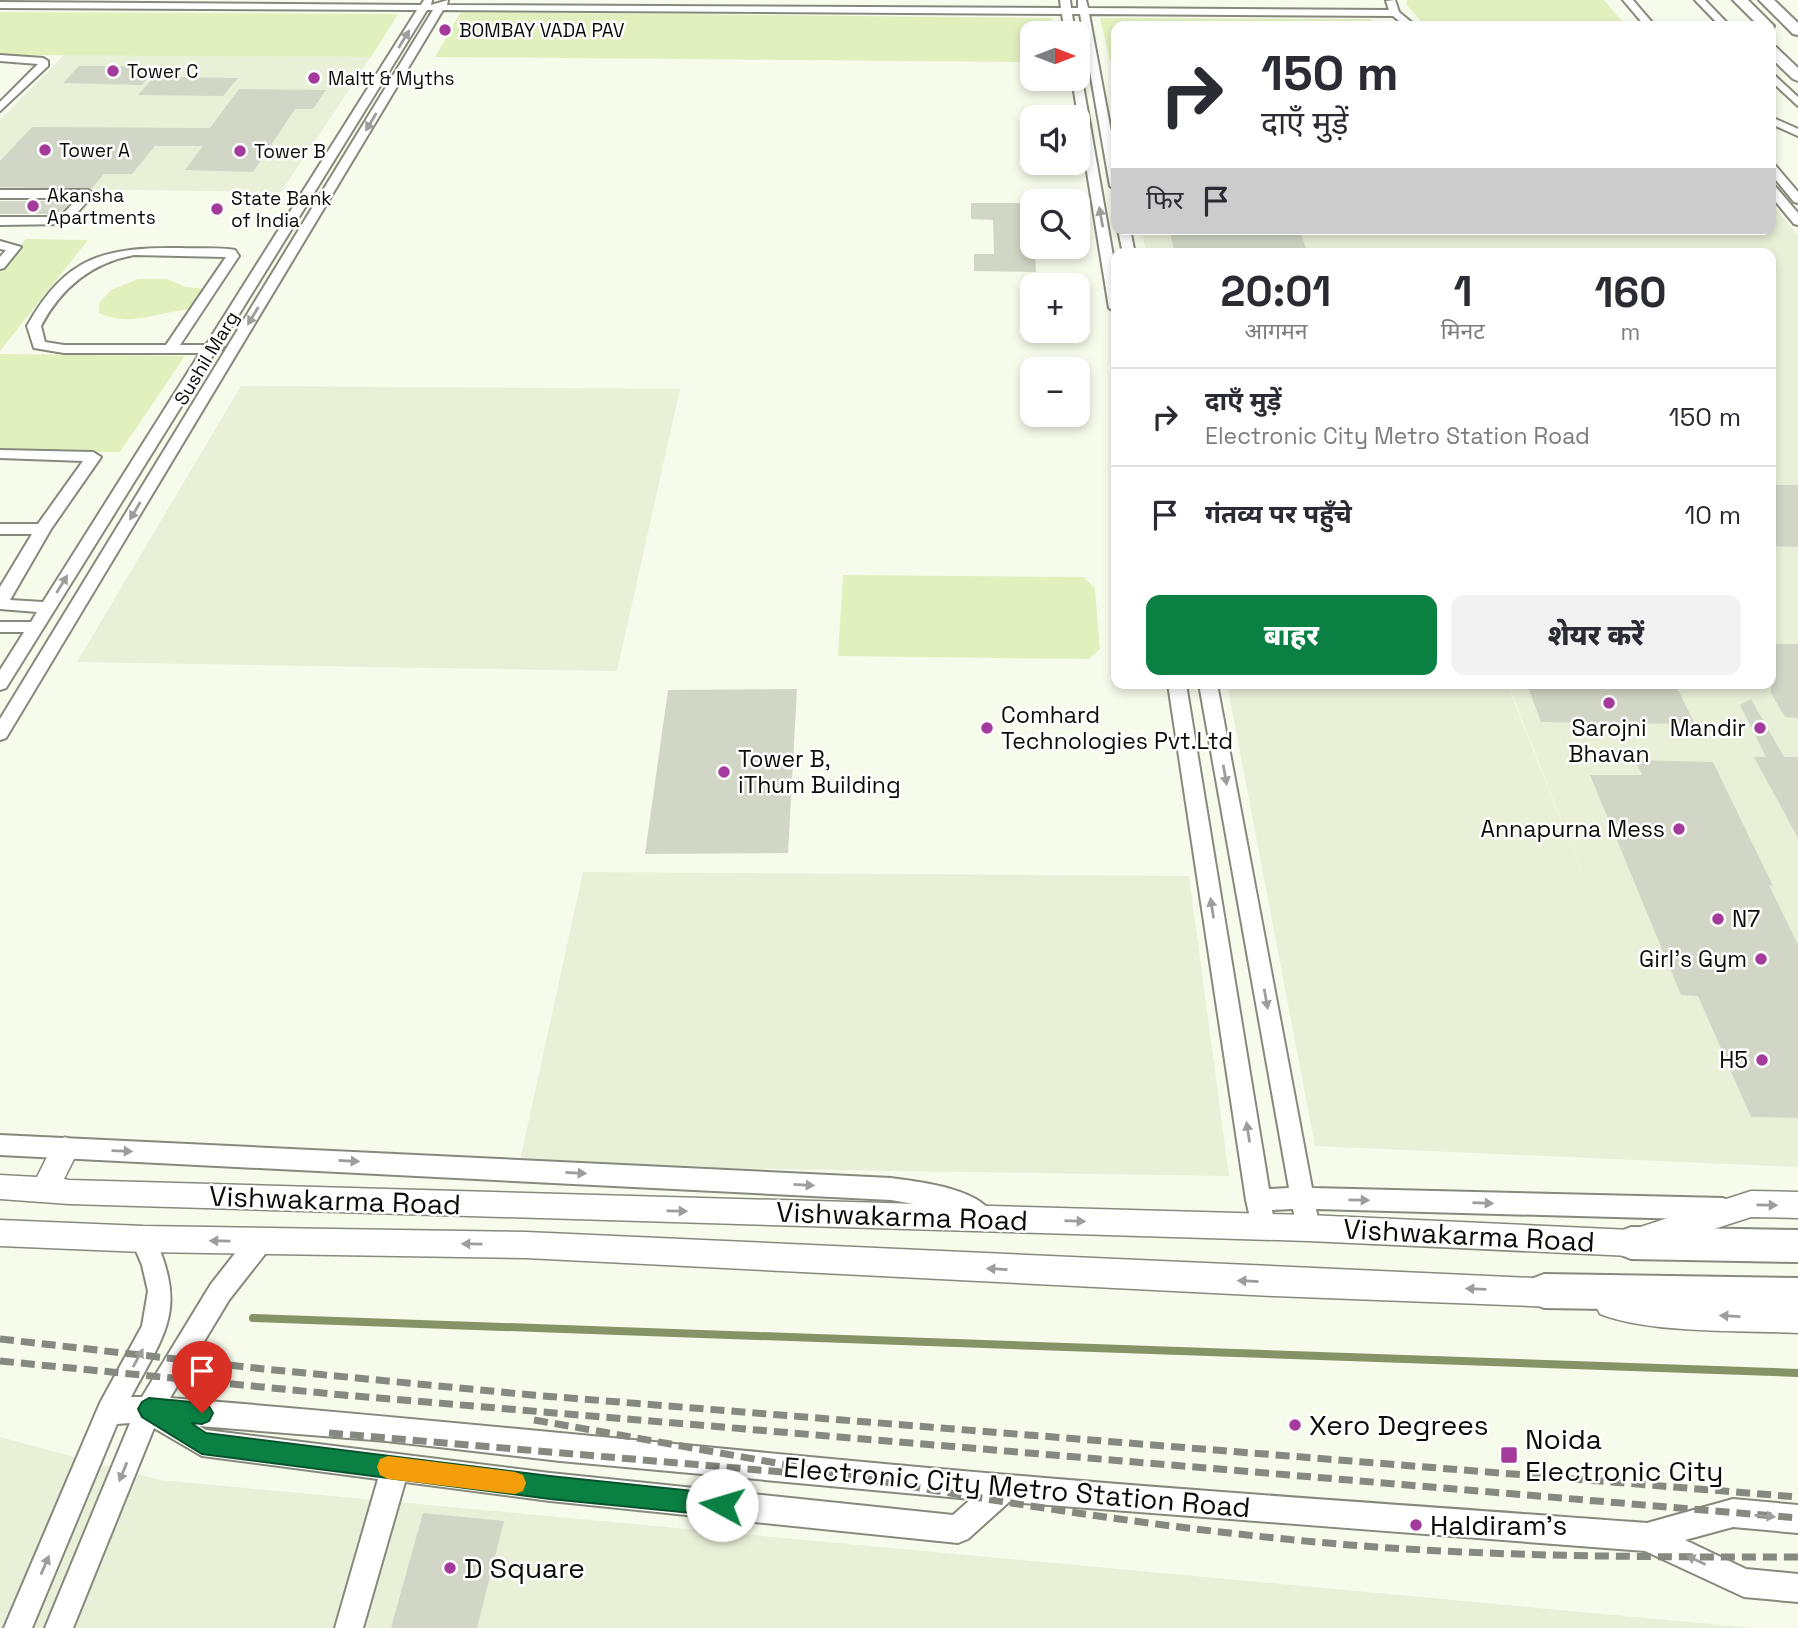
<!DOCTYPE html>
<html lang="hi">
<head>
<meta charset="utf-8">
<style>
	body { margin:0; font-family:"Space Grotesk","Noto Sans Devanagari",sans-serif; background:#f2f2f3; color:#2b2b33; height:100vh; display:flex; flex-direction:column; font-size:26px; white-space:nowrap }
	* { box-sizing:border-box; margin:0 }
	p { font-size:23px; color:#7c7c81 }
	.icon { flex:none; width:38px; height:38px; fill:none; stroke:currentColor; stroke-width:2; stroke-linecap:round; stroke-linejoin:round }
	.map { position:relative; flex:1; overflow:hidden }
	.drawer { position:absolute; left:1111px; top:248px; width:665px; height:441px; display:flex; flex-direction:column; background:#fff; border-radius:14px; box-shadow:0 4px 10px #0003 }
	.drawer>* { flex:none }
	.guide { position:absolute; left:1111px; top:21px; width:665px; height:214px; border-radius:14px; box-shadow:0 4px 10px #0003; background:#fff; color:#2b2b33; overflow:hidden }
	.needle { width:46px; rotate:90deg }
	.tools { position:absolute; left:1020px; top:21px; display:grid; gap:14px }
	.tools a { display:grid; place-items:center; width:70px; height:70px; border-radius:14px; background:#fff; box-shadow:0 4px 10px #0003; font-size:35px }
	.pin { position:absolute; display:grid; place-items:center; width:60px; height:60px; color:#fff; margin:-72px -30px; border-radius:50% 50% 50% 0; rotate:-45deg; box-shadow:0 0 7px #0007 }
	.pin .icon { rotate:45deg }
	.me { position:absolute; width:77px; margin:-38px; rotate:276deg; stroke-linejoin:round; filter:drop-shadow(0 0 5px #0008) }
	.turn { display:flex; align-items:center; gap:24px; height:147px; padding:0 35px; font-size:32px }
	.turn .icon { width:91px; height:91px; stroke-width:2.5 }
	.turn b { display:block; font-size:49px; line-height:60px }
	.then { display:flex; align-items:center; height:66px; padding:0 35px; background:#0003; gap:14px; font-size:26px }
	.eta { display:flex; justify-content:space-evenly; align-items:center; height:119px; text-align:center }
	.eta b { font-size:42px; font-weight:800; line-height:49px }
	.cta { display:flex; gap:14px; margin-top:auto; padding:14px 35px }
	.cta a { flex:1; height:80px; border-radius:14px; background:#0b8043; color:#fff; font-size:28px; font-weight:800; line-height:80px; text-align:center }
	.cta a+a { background:#f2f2f3; color:#2b2b33 }
	ul { padding:0; list-style:none }
	li { display:flex; align-items:center; gap:21px; height:98px; padding:0 35px; border-top:2px solid #e1e1e2 }
	li div { flex:1 }
	li b { display:block; font-size:26px }
	li em { font-style:normal }
	.map>svg:first-child { display:block }
</style>
</head>
<body>
<div class="map">
<svg width="1798" height="1628" viewBox="0 0 1798 1628">
	<rect width="100%" height="100%" fill="#f7fbeb"/>
	<g fill="#e9f0d8">
		<polygon points="64,55 371,57 281,192 0,188 0,120"/>
		<polygon points="1771,203 1798,235 1798,1167 1315,1146 1227,684 1507,684 1601,921 1508,684 1771,684 1771,254 1146,254 1142,229 1771,229"/>
		<polygon points="241,386 680,389 617,671 77,662"/>
		<polygon points="583,872 1189,876 1229,1176 519,1165"/>
		<polygon points="0,1437 160,1480 1754,1628 0,1628"/>
	</g>
	<g fill="#e2f0be">
		<polygon points="1407,0 1604,0 1626,26 1425,26 1406,4"/>
		<polygon points="0,12 398,14 371,57 0,55"/>
		<polygon points="461,12 1052,18 1054,33 1032,33 1032,62 435,57"/>
		<polygon points="1100,18 1370,19 1378,26 1116,26 1116,61 1110,61"/>
		<polygon points="26,239 88,240 0,351 0,270"/>
		<path d="M138 279H167L186 287 206 289 193 309C160 311 130 328 99 313V303L111 290Z"/>
		<polygon points="0,354 185,356 120,452 0,451"/>
		<polygon points="843,575 1084,577 1095,589 1100,649 1089,659 838,656"/>
	</g>
	<g fill="none" stroke-linecap="round" stroke-linejoin="round">
		<polyline stroke="#869366" stroke-width="8" points="253,1318 1798,1373"/>
	</g>
	<g fill="#d1d6c6">
		<polygon points="79,66 158,66 142,85 63,83"/>
		<polygon points="154,77 238,78 223,96 138,95"/>
		<polygon points="239,89 326,90 313,109 295,109 253,172 185,170 203,146 155,146 132,174 104,174 91,189 0,187 0,161 32,127 210,128"/>
		<polygon points="0,201 72,201 59,214 0,214"/>
		<polygon points="971,203 1031,203 1032,255 1035,255 1036,272 974,271 974,254 994,254 993,220 971,219"/>
		<polygon points="1169,229 1299,229 1308,254 1175,254"/>
		<polygon points="1771,485 1798,485 1798,547 1771,546"/>
		<polygon points="1771,644 1798,644 1798,718 1785,717 1771,693"/>
		<polygon points="1527,684 1675,684 1695,724 1541,722"/>
		<polygon points="797,689 788,853 645,854 668,690"/>
		<polygon points="1751,699 1784,757 1798,757 1798,838 1754,757 1766,757 1740,705"/>
		<polygon points="1635,760 1713,762 1773,886 1769,885 1798,945 1798,1118 1751,1117 1698,996 1681,995 1590,775 1642,775"/>
		<polygon points="423,1513 504,1521 477,1628 391,1628"/>
	</g>
	<g fill="none" stroke-linecap="round" stroke-linejoin="round">
		<g stroke="#868a7c" stroke-width="4">
			<g id="minor">
				<path d="M424 0H432L431 5 448 0 447 5 1061 8 1060 0H1070L1071 8H1078V0H1086L1088 8 1389 10 1386 1 1395 0 1399 12 1416 26H1405L1393 16 1089 14 1116 158V190L1110 186 1080 14H1072L1075 33H1065L1062 14 443 10 6 738 0 740V719L433 10H427L220 345 224 348 215 352 6 688 0 690V670L24 632H0V622H31L37 612 0 609V587L32 534H0V524H38L83 461 0 458V450L93 452 101 457 51 529 10 600 43 602 200 353H64L34 348 27 326C66 256 105 247 181 248 199 249 218 247 235 250L239 256 180 345H206L417 10 0 8V2L421 5ZM134 255 226 257 166 345H64L45 342 41 326C61 288 91 263 134 255Z"/>
				<polygon points="1623,0 1633,0 1655,26 1645,26"/>
				<polygon points="1695,0 1705,0 1730,26 1720,26"/>
				<polygon points="0,55 43,58 48,61 48,66 0,111 0,102 38,64 0,61"/>
				<polygon points="1771,72 1798,97 1798,106 1771,81"/>
				<polygon points="1078,76 1082,79 1116,273 1116,312 1109,308 1072,79 1078,79"/>
				<polygon points="1771,117 1798,129 1798,136 1771,124"/>
				<polygon points="1771,164 1775,165 1798,192 1798,203 1794,202 1771,174"/>
				<polygon points="1771,185 1775,186 1798,213 1798,225 1794,224 1771,196"/>
				<polygon points="0,190 88,190 94,194 67,224 0,225 0,217 60,217 78,198 0,198"/>
				<polygon points="1118,229 1130,229 1135,254 1123,254"/>
				<polygon points="0,241 21,247 4,268 0,269 0,257 6,250 0,249"/>
				<polygon points="1168,684 1186,684 1269,1189 1289,1188 1199,684 1217,684 1312,1188 1723,1198 1731,1201 1735,1209 1731,1217 1723,1220 1316,1209 1320,1228 1317,1236 1308,1239 1299,1236 1293,1209 1272,1210 1275,1227 1272,1235 1263,1238 1254,1235 1246,1200"/>
				<path d="M0 1135 891 1178C919 1182 981 1188 994 1217L990 1225 982 1228 948 1210 891 1200 0 1155Z"/>
				<path d="M143 1228 152 1231C187 1309 168 1328 131 1397H142L211 1284 251 1233 260 1230 269 1233 272 1241 269 1249 229 1300 170 1398C462 1421 754 1454 1045 1478 1246 1495 1447 1508 1647 1523L1733 1499 1798 1505V1533L1733 1527 1685 1540 1746 1569 1798 1574V1602L1744 1597 1645 1551 1009 1502 968 1539 958 1543 550 1501 405 1482 363 1628H335L378 1479 202 1456 154 1428 73 1628H45L130 1423 117 1424 32 1628H4L100 1403 142 1326 148 1291 142 1265 131 1239 134 1231ZM199 1426 386 1441 560 1461 971 1499 953 1515 550 1473 206 1430Z"/>
			</g>
		</g>
		<g stroke="#868a7c" stroke-width="3">
			<g id="major">
				<polygon points="65,1137 75,1141 79,1149 64,1179 69,1180 1308,1215 1631,1230 1751,1191 1798,1192 1798,1218 1751,1217 1631,1256 1308,1241 69,1204 0,1199 0,1175 37,1177 55,1141"/>
				<polygon points="0,1220 143,1226 526,1232 1555,1279 1565,1283 1570,1293 1565,1303 1555,1307 1274,1296 526,1258 143,1252 0,1246"/>
				<path d="M1610 1290 1650 1298 1798 1305V1333C1740 1330 1652 1334 1600 1314L1595 1304 1600 1294Z"/>
			</g>
		</g>
		<g stroke="#868a7c" stroke-width="4">
			<g id="highway">
				<polygon points="1733,0 1748,0 1774,26 1771,29 1771,26 1759,26"/>
				<polygon points="1759,0 1774,0 1798,23 1798,35 1793,34"/>
				<polygon points="1771,46 1776,47 1798,68 1798,81 1793,79 1771,58"/>
				<polygon points="1631,1227 1798,1230 1798,1262 1631,1259 1618,1254 1613,1243 1618,1232"/>
				<polygon points="1544,1274 1798,1278 1798,1312 1544,1308 1531,1303 1526,1291 1531,1279"/>
			</g>
		</g>
		<use href="#minor" fill="#fff" fill-rule="evenodd"/>
		<use href="#major" fill="#fff" fill-rule="evenodd"/>
		<use href="#highway" fill="#fff" fill-rule="evenodd"/>
		<g stroke="#86897f" stroke-width="7" stroke-dasharray="14 7" stroke-linecap="butt">
			<polyline points="0,1339 264,1369 532,1395 1798,1497"/>
			<polyline points="0,1361 343,1395 1798,1518"/>
			<path d="M534 1420C813 1468 1093 1526 1376 1547 1516 1557 1657 1557 1798 1557"/>
			<polyline points="329,1433 783,1472"/>
		</g>
	</g>
	<defs><path id="oneway-solid" d="M-6-.8H1V-3.2L6.5 0L1 3.2V.8H-6Z" transform="scale(1.75)"/></defs>
	<g fill="#9d9e9c">
		<use href="#oneway-solid" transform="translate(404 39) rotate(-58)"/>
		<use href="#oneway-solid" transform="translate(371 122) rotate(121)"/>
		<use href="#oneway-solid" transform="translate(1101 217) rotate(-100)"/>
		<use href="#oneway-solid" transform="translate(253 316) rotate(121)"/>
		<use href="#oneway-solid" transform="translate(135 511) rotate(121)"/>
		<use href="#oneway-solid" transform="translate(62 584) rotate(-58)"/>
		<use href="#oneway-solid" transform="translate(1225 775) rotate(80)"/>
		<use href="#oneway-solid" transform="translate(1212 908) rotate(-99)"/>
		<use href="#oneway-solid" transform="translate(1266 999) rotate(80)"/>
		<use href="#oneway-solid" transform="translate(1248 1132) rotate(-99)"/>
		<use href="#oneway-solid" transform="translate(122 1151) rotate(2)"/>
		<use href="#oneway-solid" transform="translate(349 1161) rotate(3)"/>
		<use href="#oneway-solid" transform="translate(576 1173) rotate(3)"/>
		<use href="#oneway-solid" transform="translate(804 1185) rotate(3)"/>
		<use href="#oneway-solid" transform="translate(1359 1200) rotate(1)"/>
		<use href="#oneway-solid" transform="translate(1483 1203) rotate(2)"/>
		<use href="#oneway-solid" transform="translate(1767 1205) rotate(1)"/>
		<use href="#oneway-solid" transform="translate(677 1211) rotate(1)"/>
		<use href="#oneway-solid" transform="translate(1075 1221) rotate(2)"/>
		<use href="#oneway-solid" transform="translate(220 1241) rotate(-179)"/>
		<use href="#oneway-solid" transform="translate(472 1244) rotate(-179)"/>
		<use href="#oneway-solid" transform="translate(997 1269) rotate(-177)"/>
		<use href="#oneway-solid" transform="translate(1248 1281) rotate(-177)"/>
		<use href="#oneway-solid" transform="translate(1476 1289) rotate(-178)"/>
		<use href="#oneway-solid" transform="translate(1730 1316) rotate(-177)"/>
		<use href="#oneway-solid" transform="translate(138 1358) rotate(-61)"/>
		<use href="#oneway-solid" transform="translate(123 1472) rotate(112)"/>
		<use href="#oneway-solid" transform="translate(1765 1516) rotate(5)"/>
		<use href="#oneway-solid" transform="translate(1696 1560) rotate(-155)"/>
		<use href="#oneway-solid" transform="translate(45 1565) rotate(-67)"/>
	</g>
	<polygon fill="#0b8043" stroke="#07532c" stroke-width="2" points="149,1398 202,1403 209,1406 213,1413 209,1421 202,1424 191,1423 206,1433 550,1476 722,1494 730,1497 733,1505 730,1513 722,1516 550,1499 202,1454 142,1417 138,1409 142,1402"/>
	<polygon fill="#f59e0b" points="388,1456 515,1472 523,1475 526,1483 523,1491 515,1494 388,1479 380,1475 377,1467 380,1459"/>
	<g fill="#a33a9c" stroke="#fff" stroke-width="2.5">
		<circle cx="445" cy="30" r="7"/>
		<circle cx="113" cy="71" r="7"/>
		<circle cx="314" cy="78" r="7"/>
		<circle cx="45" cy="150" r="7"/>
		<circle cx="240" cy="151" r="7"/>
		<circle cx="33" cy="206" r="7"/>
		<circle cx="217" cy="209" r="7"/>
		<circle cx="1609" cy="703" r="7"/>
		<circle cx="987" cy="728" r="7"/>
		<circle cx="1760" cy="728" r="7"/>
		<circle cx="724" cy="772" r="7"/>
		<circle cx="1679" cy="829" r="7"/>
		<circle cx="1718" cy="919" r="7"/>
		<circle cx="1761" cy="959" r="7"/>
		<circle cx="1762" cy="1060" r="7"/>
		<circle cx="1295" cy="1425" r="7"/>
		<rect x="1500" y="1446" width="18" height="18" rx="3.5"/>
		<circle cx="1416" cy="1525" r="7"/>
		<circle cx="450" cy="1568" r="7"/>
	</g>
	<g text-anchor="middle" stroke-width="5" stroke-linejoin="round" paint-order="stroke">
		<g font-size="19" fill="#0b0d08" stroke="#fff" text-anchor="start">
			<text x="459" y="37">BOMBAY VADA PAV</text>
			<text x="127" y="78">Tower C</text>
			<text x="328" y="85">Maltt &amp; Myths</text>
			<text x="59" y="157">Tower A</text>
			<text x="254" y="158">Tower B</text>
			<text x="47" y="202">Akansha<tspan x="47" dy="22">Apartments</tspan></text>
			<text x="231" y="205">State Bank<tspan x="231" dy="22">of India</tspan></text>
		</g>
		<g font-size="19" fill="#0b0d08" stroke="#fff">
			<text transform="translate(206 358) rotate(-59)" y="7">Sushil Marg</text>
		</g>
		<g font-size="23" fill="#0b0d08" stroke="#fff" text-anchor="end">
			<text x="1001" y="723" text-anchor="start">Comhard<tspan x="1001" dy="26">Technologies Pvt.Ltd</tspan></text>
			<text x="1609" y="736" text-anchor="middle">Sarojni<tspan x="1609" dy="26">Bhavan</tspan></text>
			<text x="1746" y="736">Mandir</text>
			<text x="738" y="767" text-anchor="start">Tower B,<tspan x="738" dy="26">iThum Building</tspan></text>
			<text x="1665" y="837">Annapurna Mess</text>
			<text x="1732" y="927" text-anchor="start">N7</text>
			<text x="1747" y="967">Girl's Gym</text>
			<text x="1748" y="1068">H5</text>
		</g>
		<g font-size="28" fill="#0b0d08" stroke="#fff">
			<text transform="translate(335 1200) rotate(2)" y="10">Vishwakarma Road</text>
			<text transform="translate(902 1216) rotate(2)" y="10">Vishwakarma Road</text>
			<text transform="translate(1469 1235) rotate(3)" y="10">Vishwakarma Road</text>
			<text transform="translate(1017 1487) rotate(5)" y="10">Electronic City Metro Station Road</text>
		</g>
		<g font-size="28" fill="#0b0d08" stroke="#fff" text-anchor="start">
			<text x="1309" y="1435">Xero Degrees</text>
			<text x="1525" y="1449">Noida<tspan x="1525" dy="32">Electronic City</tspan></text>
			<text x="1430" y="1535">Haldiram's</text>
			<text x="464" y="1578">D Square</text>
		</g>
	</g>
</svg>
<div class="tools">
<a><svg class="needle" viewBox="-14 -14 28 28"><path d="M0-13l5 13h-10z" fill="#e53935"/><path d="M0 13l5-13h-10z" fill="#7c7c81"/></svg></a>
<a><svg class="icon" aria-label="sound" viewBox="0 0 24 24"><path d="M4 9h4l5-4v14l-5-4H4zM17 9q2 3 0 6"/></svg></a>
<a><svg class="icon" aria-label="search" viewBox="0 0 24 24"><circle cx="10" cy="10" r="6"/><path d="M15 15l6 6"/></svg></a>
<a>+</a>
<a>−</a>
</div>
<div class="pin" style="left:202px;top:1413px;background:#d93025"><svg class="icon" aria-label="arrive" viewBox="0 0 24 24"><path d="M6 21V4h12l-3 4 3 4H6"/></svg></div>
<svg class="me" style="left:722px;top:1505px" viewBox="-20 -20 40 40"><circle r="19" fill="#fff"/><path d="M0-13L10 11 0 6-10 11z" fill="#0b8043"/></svg>
<div class="guide">
<div class="turn"><svg class="icon" aria-label="right" viewBox="0 0 24 24"><path d="M7 20v-9h11M14 6l5 5-5 5"/></svg><div><b>150 m</b>दाएँ मुड़ें</div></div>
<div class="then">फिर<svg class="icon" aria-label="arrive" viewBox="0 0 24 24"><path d="M6 21V4h12l-3 4 3 4H6"/></svg></div>
</div>
<section class="drawer">
<div class="eta">
<div><b>20:01</b><p>आगमन</p></div>
<div><b>1</b><p>मिनट</p></div>
<div><b>160</b><p>m</p></div>
</div>
<ul>
<li><svg class="icon" aria-label="right" viewBox="0 0 24 24"><path d="M7 20v-9h11M14 6l5 5-5 5"/></svg><div><b>दाएँ मुड़ें</b><p>Electronic City Metro Station Road</p></div><em>150 m</em></li>
<li><svg class="icon" aria-label="arrive" viewBox="0 0 24 24"><path d="M6 21V4h12l-3 4 3 4H6"/></svg><div><b>गंतव्य पर पहुँचे</b></div><em>10 m</em></li>
</ul>
<div class="cta"><a>बाहर</a><a>शेयर करें</a></div>
</section>
</div>
</body>
</html>
